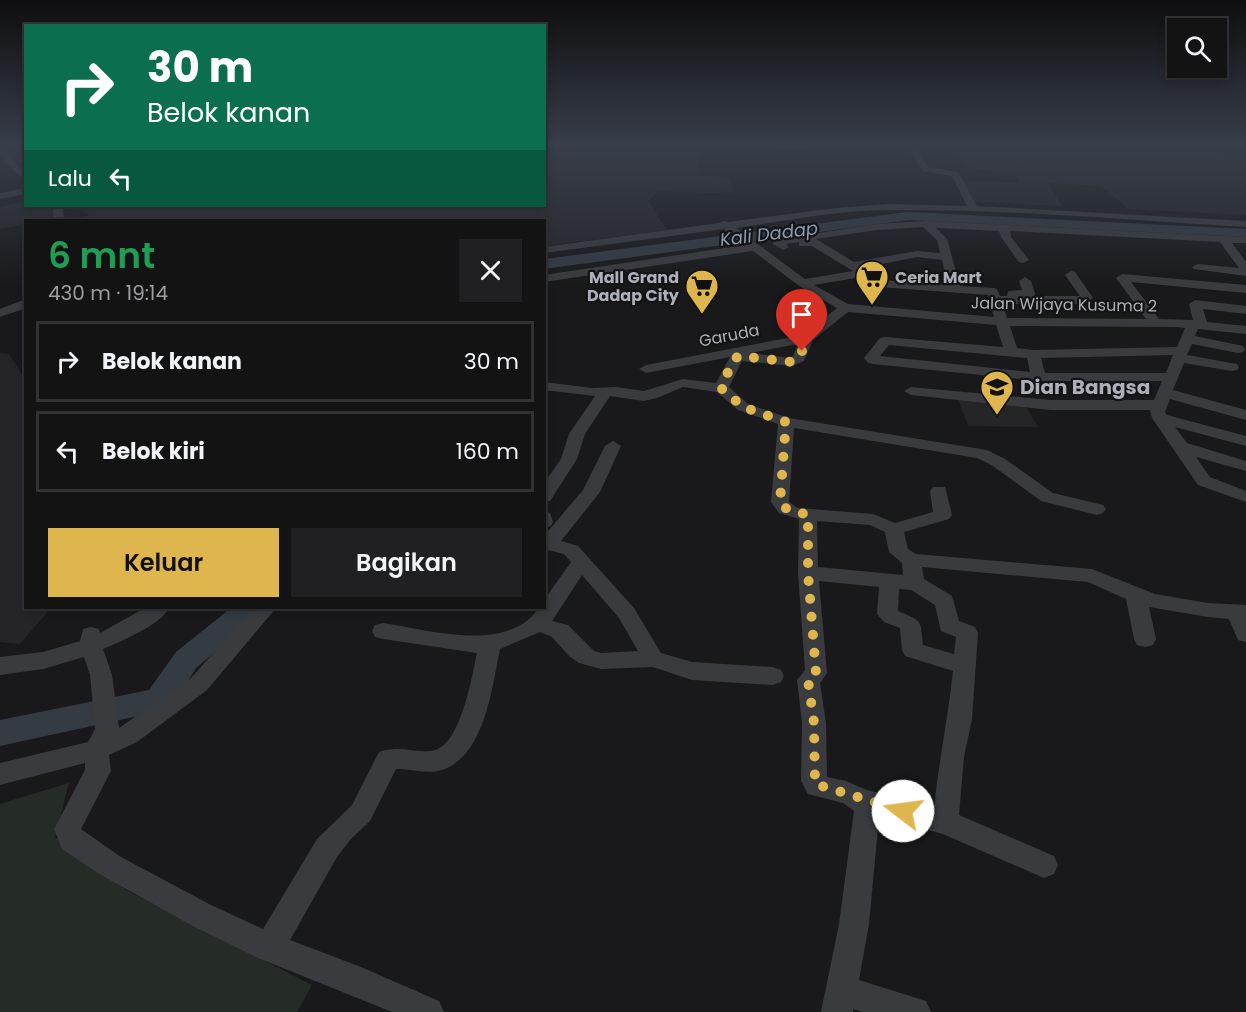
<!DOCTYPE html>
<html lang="id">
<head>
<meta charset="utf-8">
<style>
	body { margin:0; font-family:Poppins,sans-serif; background:#202022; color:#f1f3f6; height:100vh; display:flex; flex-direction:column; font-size:22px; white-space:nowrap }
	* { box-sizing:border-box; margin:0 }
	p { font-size:20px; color:#9d9ea0 }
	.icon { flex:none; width:33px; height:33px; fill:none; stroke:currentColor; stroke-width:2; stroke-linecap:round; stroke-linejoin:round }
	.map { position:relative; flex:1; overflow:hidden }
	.details { position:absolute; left:24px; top:219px; width:522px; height:390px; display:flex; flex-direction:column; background:#131314; border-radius:0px; box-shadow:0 3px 9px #0003,0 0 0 2px #323234 }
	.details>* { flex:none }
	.top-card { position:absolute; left:24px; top:24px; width:522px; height:183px; border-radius:0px; box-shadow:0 3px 9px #0003,0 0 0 2px #323234; background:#0b6e4f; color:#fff; overflow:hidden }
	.controls { position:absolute; left:1167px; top:18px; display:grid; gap:12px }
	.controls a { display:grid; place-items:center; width:60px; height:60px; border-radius:0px; background:#131314; box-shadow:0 3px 9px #0003,0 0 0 2px #323234; font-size:30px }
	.pin { position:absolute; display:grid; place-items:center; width:51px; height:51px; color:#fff; margin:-62px -26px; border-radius:50% 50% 50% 0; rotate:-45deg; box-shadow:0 0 6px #0007 }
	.pin .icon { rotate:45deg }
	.me { position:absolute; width:66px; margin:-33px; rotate:285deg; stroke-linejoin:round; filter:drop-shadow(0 0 4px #0008) }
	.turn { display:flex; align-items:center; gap:21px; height:126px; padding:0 24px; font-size:27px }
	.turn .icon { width:78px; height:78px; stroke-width:2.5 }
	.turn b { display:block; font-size:42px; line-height:51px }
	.then { display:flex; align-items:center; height:57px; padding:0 24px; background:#0003; gap:12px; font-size:22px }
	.round { display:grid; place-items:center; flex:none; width:63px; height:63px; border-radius:0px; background:#202022 }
	.summary { display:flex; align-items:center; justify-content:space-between; height:102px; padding:0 24px }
	h1 { font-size:36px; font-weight:600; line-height:45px; color:#1e9e55 }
	.button { display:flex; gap:12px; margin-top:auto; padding:12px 24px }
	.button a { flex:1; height:69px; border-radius:0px; background:#dfb64d; color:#111; font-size:24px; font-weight:600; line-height:69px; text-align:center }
	.button a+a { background:#202022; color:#f1f3f6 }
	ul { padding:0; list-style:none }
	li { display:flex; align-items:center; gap:18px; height:81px; margin:0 12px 9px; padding:0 12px; border:3px solid #323234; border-radius:0px }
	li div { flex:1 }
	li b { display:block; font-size:22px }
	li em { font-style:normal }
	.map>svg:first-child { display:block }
</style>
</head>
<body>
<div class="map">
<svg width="1246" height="1012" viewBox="0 0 1246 1012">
	<rect width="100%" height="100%" fill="#19191b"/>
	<g fill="#252528">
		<polygon points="0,144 25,144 25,170 11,155 0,157"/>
		<polygon points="545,144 704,146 696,175 729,177 736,194 659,191 648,201 667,230 545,246 544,220 76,220 89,215 73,206 544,206"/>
		<polygon points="959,144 1201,144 1216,153 1246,157 1246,215 1129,209 1101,186 1048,183 1062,206 973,202 961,181 1019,182 1014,173 969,168 959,155 955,154 954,149 960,149"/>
		<polygon points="25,201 26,206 45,206 61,216 40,220 26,220 25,224 0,229 0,207"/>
		<polygon points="0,353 9,354 25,379 26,608 51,608 20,644 0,642"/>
		<polygon points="958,399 1025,405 1038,427 968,426"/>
	</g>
	<polygon fill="#252c27" points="69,783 55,837 126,890 312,985 297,1012 0,1012 0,804"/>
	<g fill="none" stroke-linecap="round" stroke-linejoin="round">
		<g fill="#343b43" fill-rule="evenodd">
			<polygon points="908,212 1246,229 1246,237 908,220 544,269 544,259"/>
			<polygon points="231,608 263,608 259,615 196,668 170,709 0,746 0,720 149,690 176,652"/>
		</g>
		<g fill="#3a3b3f" fill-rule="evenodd">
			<path d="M750 144H819L820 145C807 153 771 147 754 146Z"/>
			<path d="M912 144H920L918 152 928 167 958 172 977 206 1246 221V227C1128 220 1009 209 890 210 838 210 786 221 736 228L805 279 853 271 812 246H799V242L786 244 789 247 783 250 773 244V240L877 224 926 221 1246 237V243H1232L1246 262V276L1194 269 1192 267 1198 264 1239 268 1220 242 1010 231 1011 237 1029 260 1023 263 1019 262 1001 237 999 231 936 228 947 239 960 286 993 288 997 289 1000 296H1007L1008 291 1022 290 1019 281 1025 277 1031 281 1035 294 1034 296H1080L1065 275 1071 271 1075 272 1093 298 1085 304H1003L1007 318 1146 319 1116 278 1122 274 1246 285V293L1131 282 1159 319 1193 320 1189 304 1195 300 1246 306V314L1203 309 1207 322 1246 326V334L1198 329 1195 336 1243 346 1245 349 1243 352 1238 353 1192 344 1187 355 1237 364 1239 367 1237 370 1232 371 1184 363 1173 390 1246 410V420L1170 399 1165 412 1167 415 1246 436V446L1175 427 1187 443 1246 461V471L1196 457 1210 477 1246 491V502L1198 485 1152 418 1150 410H1051L911 395 904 391 911 387 1051 400H1154L1162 381H1039L873 364 868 363 864 358 880 338 885 337 1003 347 996 325 848 312 813 340 804 361 792 366 742 361 729 387 748 404 789 418 987 450 1005 459 1053 493 1103 505 1106 509 1103 513 1097 515 1041 501 993 466 977 458 794 428 789 502 798 508 873 514 895 523 933 512 930 491 933 487H945L952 515 949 519 904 532 908 549 916 554 1092 569 1155 594 1208 603 1246 605V642L1238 640 1229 619 1208 617 1149 607 1156 639 1153 645 1145 647 1137 645 1134 639 1126 599 1088 582 922 567 924 579 952 596 959 621 975 627 978 633 972 719 964 757 959 815 1054 856 1058 865 1054 874 1044 878 943 834 879 817 869 924 859 980 926 1001 931 1012H863L853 1009V1012H821L839 924 854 811 843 803 808 794 801 781 802 723 797 680 805 670 798 573 799 519 779 513 771 502 778 424 738 410 717 392 683 387 657 398 644 401 610 396 585 434 577 459 550 501 544 502V483L561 459 569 434 595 396 544 390V382L592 388 616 387 644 391 683 379 716 383 730 357 646 373 639 369 646 365 803 335 837 308 799 286 753 251 544 282V275L745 245 724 229 544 253V247L719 223 724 221 728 222 836 208 888 204 967 206 952 176 922 171 910 152ZM923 227 937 240 940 253 917 251 854 262 816 239 877 230ZM917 257 942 260 948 285 882 280 862 268ZM861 277 879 287 988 295 994 317 848 304 814 285ZM1010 326 1177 327 1185 328 1177 347 1033 350 1017 348ZM798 344 793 356 790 358 750 353ZM889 345 1027 358 1030 372 880 356ZM1173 355 1166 373H1045L1041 358ZM817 521 870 525 885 532 889 552 902 563 903 575 818 567ZM819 581 879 587 877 614 884 622 900 628 902 650 905 656 953 671C948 717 939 761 934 807L867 790 846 781 827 777 826 723 820 683 827 673ZM899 589 911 590 935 605 941 631 956 637 954 654 923 645C920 618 923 622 898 611Z"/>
			<polygon points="1241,144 1246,144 1246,146 1242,146"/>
			<polygon points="0,147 25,172 25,176 19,176 0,155"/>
			<polygon points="26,188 26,194 0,199 0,193"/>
			<polygon points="53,206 63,206 64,220 54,220"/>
			<polygon points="26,299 26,308 0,317 0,309"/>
			<path d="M613 441 621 446 600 492 561 541 578 546 634 608 661 653 692 662 773 667 781 670 784 676 781 682 773 685 692 680 653 667 601 669 579 663 569 656 552 637 540 632 500 649C492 688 484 761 438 771 424 774 410 768 396 769L370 821 350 840 337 857 290 940 361 967 439 1001 444 1012H392L258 958 191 925 101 875 62 849 54 829 85 770V763L0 785V763L88 742 95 729 90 675 84 657 43 669 0 675V657L43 652 80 641 83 629 91 627 99 629 100 633 145 608H169C162 624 120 642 103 649L112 675 119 728 191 678 254 608H276L207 690 137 742 109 755 111 771 81 829 121 857 211 905 263 929 317 839 352 805 379 752C401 744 418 755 435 750 461 743 472 676 477 653L383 639 375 637 372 631 375 625 383 623C429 630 507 654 539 608H544V600L571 562 564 554 544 549V536L583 490 605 446ZM582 575 619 618 638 651 601 653 594 651 568 625 552 621Z"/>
			<polygon points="544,511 550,513 553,522 551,526 544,528"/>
		</g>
	</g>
	<linearGradient id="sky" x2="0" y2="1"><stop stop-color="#0e0e0f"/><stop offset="0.51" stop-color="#383e4a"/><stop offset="1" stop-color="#383e4a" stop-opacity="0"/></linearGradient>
	<rect width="1246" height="285" fill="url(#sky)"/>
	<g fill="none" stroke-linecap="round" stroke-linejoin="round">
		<path stroke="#dfb64d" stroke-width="10" stroke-dasharray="0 18" d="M802 351 799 358 792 362 738 356 732 363 721 388 743 407 786 422 780 502C787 512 796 513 808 514V573L816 673 808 680 814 723 815 784 903 811"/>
	</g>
	<defs>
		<g id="supermarket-pin" transform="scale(1.725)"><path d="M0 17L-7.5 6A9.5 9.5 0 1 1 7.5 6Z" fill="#dfb64d" stroke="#141416"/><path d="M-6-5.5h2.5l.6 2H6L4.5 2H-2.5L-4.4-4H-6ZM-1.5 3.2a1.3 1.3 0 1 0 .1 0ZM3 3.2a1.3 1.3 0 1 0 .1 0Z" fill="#111"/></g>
		<g id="school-pin" transform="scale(1.725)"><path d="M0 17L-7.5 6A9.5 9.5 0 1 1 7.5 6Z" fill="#dfb64d" stroke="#141416"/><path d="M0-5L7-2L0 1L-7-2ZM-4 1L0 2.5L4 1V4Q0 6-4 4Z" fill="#111"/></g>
	</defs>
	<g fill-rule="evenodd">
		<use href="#supermarket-pin" x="872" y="277"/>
		<use href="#supermarket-pin" x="702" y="286"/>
		<use href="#school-pin" x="997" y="387"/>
	</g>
	<g text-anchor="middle" stroke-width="4.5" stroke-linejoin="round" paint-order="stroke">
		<g font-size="16" font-weight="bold" fill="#adb0b9" stroke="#141416" text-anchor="end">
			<text x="679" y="283">Mall Grand<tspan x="679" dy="18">Dadap City</tspan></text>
			<text x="895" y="283" text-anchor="start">Ceria Mart</text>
		</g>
		<g font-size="16" fill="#adb0b9" stroke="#141416">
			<text transform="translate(1064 304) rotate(1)" y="6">Jalan Wijaya Kusuma 2</text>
			<text transform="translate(729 335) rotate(-11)" y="6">Garuda</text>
		</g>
		<g font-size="18" font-style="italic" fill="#889bb0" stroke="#141416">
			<text transform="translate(769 234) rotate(-7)" y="6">Kali Dadap</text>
		</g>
		<g font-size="20" font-weight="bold" fill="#adb0b9" stroke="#141416" text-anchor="start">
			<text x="1020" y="394">Dian Bangsa</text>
		</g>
	</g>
</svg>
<div class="controls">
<a><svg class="icon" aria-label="search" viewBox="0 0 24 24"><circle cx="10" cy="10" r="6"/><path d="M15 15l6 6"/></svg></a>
</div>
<div class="pin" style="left:802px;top:351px;background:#d93025"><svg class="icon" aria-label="arrive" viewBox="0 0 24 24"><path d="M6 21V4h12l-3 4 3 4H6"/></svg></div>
<svg class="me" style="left:903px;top:811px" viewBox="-20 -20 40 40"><circle r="19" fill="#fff"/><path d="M0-13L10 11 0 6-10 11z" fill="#dfb64d"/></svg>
<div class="top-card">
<div class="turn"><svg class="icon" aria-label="right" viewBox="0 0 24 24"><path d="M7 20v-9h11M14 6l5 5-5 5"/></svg><div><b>30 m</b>Belok kanan</div></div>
<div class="then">Lalu<svg class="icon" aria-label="left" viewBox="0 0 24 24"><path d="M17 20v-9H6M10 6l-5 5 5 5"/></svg></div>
</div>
<section class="details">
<div class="summary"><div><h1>6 mnt</h1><p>430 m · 19:14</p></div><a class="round"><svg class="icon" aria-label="close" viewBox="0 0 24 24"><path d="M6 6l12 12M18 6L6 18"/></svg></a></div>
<ul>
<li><svg class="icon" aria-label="right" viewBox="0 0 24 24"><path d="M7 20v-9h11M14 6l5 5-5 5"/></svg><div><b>Belok kanan</b></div><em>30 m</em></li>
<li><svg class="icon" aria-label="left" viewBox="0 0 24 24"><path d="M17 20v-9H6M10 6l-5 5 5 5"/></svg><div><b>Belok kiri</b></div><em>160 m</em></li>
</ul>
<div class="button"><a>Keluar</a><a>Bagikan</a></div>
</section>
</div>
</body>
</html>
